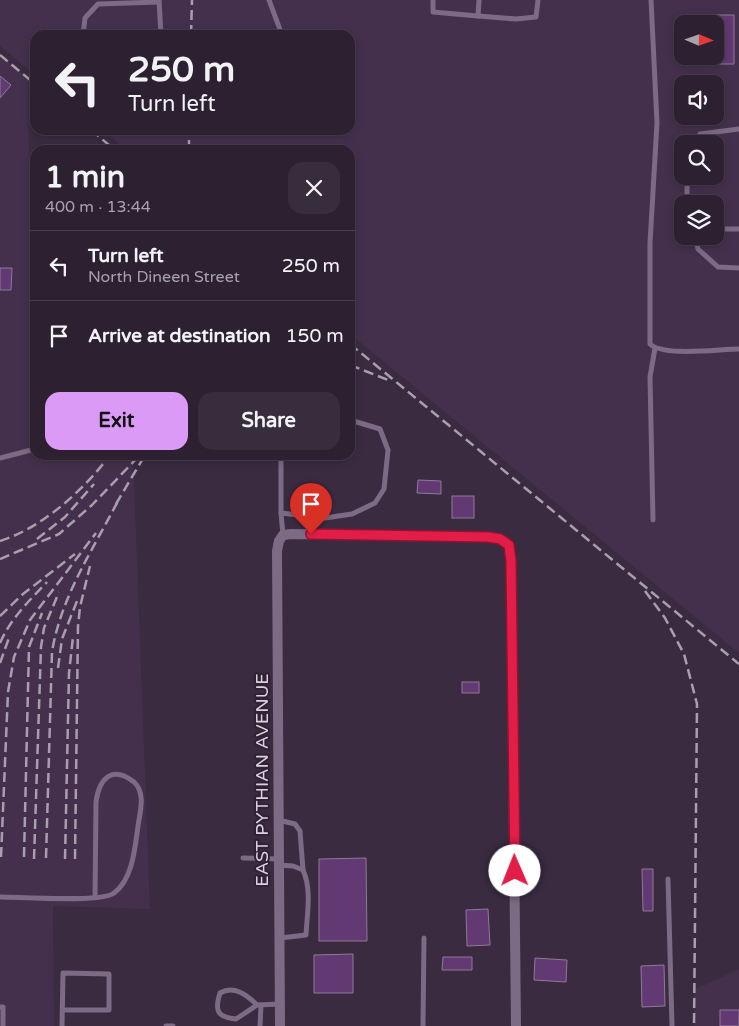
<!DOCTYPE html>
<html lang="en">
<head>
<meta charset="utf-8">
<style>
	body { margin:0; font-family:"Varela Round",sans-serif; background:#382d3d; color:#f1f3f6; height:100vh; display:flex; flex-direction:column; font-size:19px; white-space:nowrap }
	* { box-sizing:border-box; margin:0 }
	p { font-size:16px; color:#a6a3ab }
	.icon { flex:none; width:28px; height:28px; fill:none; stroke:currentColor; stroke-width:2; stroke-linecap:round; stroke-linejoin:round }
	.map { position:relative; flex:1; overflow:hidden }
	.details { position:absolute; left:30px; top:145px; width:325px; height:315px; display:flex; flex-direction:column; background:#2c2031; border-radius:15px; box-shadow:0 2px 8px #0003,0 0 0 1px #483e4d }
	.details>* { flex:none }
	.top-card { position:absolute; left:30px; top:30px; width:325px; height:105px; border-radius:15px; box-shadow:0 2px 8px #0003,0 0 0 1px #483e4d; background:#2c2031; color:#f1f3f6; overflow:hidden }
	.needle { width:32px; rotate:92deg }
	.controls { position:absolute; left:674px; top:15px; display:grid; gap:10px }
	.controls a { display:grid; place-items:center; width:50px; height:50px; border-radius:10px; background:#2c2031; box-shadow:0 2px 8px #0003,0 0 0 1px #483e4d; font-size:25px }
	.pin { position:absolute; display:grid; place-items:center; width:42px; height:42px; color:#fff; margin:-51px -21px; border-radius:50% 50% 50% 0; rotate:-45deg; box-shadow:0 0 5px #0007 }
	.pin .icon { rotate:45deg }
	.me { position:absolute; width:55px; margin:-28px; rotate:359deg; stroke-linejoin:round; filter:drop-shadow(0 0 4px #0008) }
	.turn { display:flex; align-items:center; gap:18px; height:105px; padding:0 15px; font-size:22px }
	.turn .icon { width:65px; height:65px; stroke-width:2.5 }
	.turn b { display:block; font-size:35px; line-height:42px }
	.round { display:grid; place-items:center; flex:none; width:52px; height:52px; border-radius:15px; background:#382d3d }
	.head { display:flex; align-items:center; justify-content:space-between; height:85px; padding:0 15px }
	h1 { font-size:30px; font-weight:700; line-height:38px }
	.cta { display:flex; gap:10px; margin-top:auto; padding:10px 15px }
	.cta a { flex:1; height:58px; border-radius:15px; background:#db9af6; color:#111; font-size:20px; font-weight:700; line-height:58px; text-align:center }
	.cta a+a { background:#382d3d; color:#f1f3f6 }
	ul { padding:0; list-style:none }
	li { display:flex; align-items:center; gap:15px; height:70px; padding:0 15px; border-top:1px solid #483e4d }
	li div { flex:1 }
	li b { display:block; font-size:19px }
	li em { font-style:normal }
	.map>svg:first-child { display:block }
</style>
</head>
<body>
<div class="map">
<svg width="739" height="1026" viewBox="0 0 739 1026">
	<rect width="100%" height="100%" fill="#3a2b41"/>
	<g fill="#44304c" fill-rule="evenodd">
		<path d="M0 0H739V653L350 334V150H127L102 130H350V35H35V75L0 46ZM682 24H715V56H682ZM682 84H715V116H682ZM682 144H715V176H682ZM682 204H715V236H682Z"/>
		<polygon points="0,55 28,79 32,440 35,439 35,455 133,455 150,909 53,906 54,1026 0,1026"/>
		<polygon points="739,969 739,1026 694,1026 694,990"/>
	</g>
	<g fill="#623972" stroke="#8d7b95">
		<polygon points="701,15 734,15 734,64 701,64 701,56 715,56 715,24 701,24"/>
		<polygon points="0,76 11,85 0,98"/>
		<polygon points="0,268 12,268 11,290 0,290"/>
		<polygon points="418,480 441,481 441,494 417,493"/>
		<rect x="452" y="496" width="22" height="22"/>
		<rect x="462" y="682" width="17" height="11"/>
		<polygon points="366,858 367,941 319,941 319,859"/>
		<polygon points="642,869 653,869 653,911 643,911"/>
		<polygon points="488,909 490,945 467,946 466,910"/>
		<polygon points="353,954 353,993 314,993 314,955"/>
		<polygon points="443,957 472,957 472,970 442,970"/>
		<polygon points="535,958 567,960 566,982 534,980"/>
		<polygon points="664,965 665,1006 642,1007 641,966"/>
		<rect x="720" y="1010" width="19" height="16"/>
	</g>
	<g fill="none" stroke-linecap="round" stroke-linejoin="round">
		<g stroke="#7d6a85" stroke-width="5">
			<polyline points="159,0 161,35"/>
			<polyline points="269,0 282,35"/>
			<polyline points="433,0 433,12 478,16"/>
			<polyline points="479,0 478,16 516,19 536,17 538,0"/>
			<path d="M651 0 657 123 650 243V344C664 357 719 349 739 349"/>
			<polyline points="83,35 85,18 98,4 159,2"/>
			<polyline points="694,144 700,134 739,129"/>
			<polyline points="687,176 687,204"/>
			<polyline points="715,229 739,229"/>
			<polyline points="695,236 698,249 718,267 739,268"/>
			<polyline points="281,455 281,513 283,535"/>
			<polyline points="0,458 35,449"/>
			<polyline points="281,513 325,518 352,514 375,503 384,489 388,450 380,429 350,420"/>
			<polyline points="653,520 650,377 655,348"/>
			<polyline points="278,820 295,824 300,831 303,870"/>
			<polyline points="243,858 278,859"/>
			<path d="M278 865 293 866 303 870C312 890 307 914 306 935L280 938"/>
			<polyline points="668,879 672,1026"/>
			<path d="M0 897C19 897 103 903 114 893 133 879 135 847 138 826 140 812 146 793 134 782 111 764 99 780 96 802L95 898"/>
			<path d="M257 1005C247 995 234 985 220 993 214 1012 218 1017 236 1019L257 1005 280 1004"/>
			<polyline points="0,1007 3,1007 3,1026"/>
			<polyline points="62,1026 63,973 109,974 109,1010 63,1010"/>
			<polyline points="166,1026 173,1026"/>
			<polyline points="260,1026 261,1005"/>
			<polyline points="423,1026 424,938"/>
		</g>
		<polyline stroke="#7d6a85" stroke-width="10" points="280,1026 277,551 279,541 283,535 291,534 488,537 500,539 509,545 511,561 516,1026"/>
		<g stroke="#a99eae" stroke-width="2.5" stroke-dasharray="10 5" stroke-linecap="butt">
			<polyline points="191,35 192,0"/>
			<polyline points="0,55 35,84"/>
			<polyline points="91,130 115,150"/>
			<polyline points="189,150 189,130"/>
			<polyline points="350,344 739,664"/>
			<polyline points="350,365 388,380"/>
			<polyline points="116,504 145,455"/>
			<polyline points="37,539 65,517 94,484"/>
			<path d="M0 541C42 528 84 490 110 455"/>
			<polyline points="0,559 59,534 92,505 140,455"/>
			<polyline points="645,591 665,618 684,654 697,704 694,1026"/>
			<polyline points="0,616 23,594 75,554"/>
			<path d="M0 643C11 618 29 601 47 582"/>
			<polyline points="0,663 10,635"/>
			<polyline points="58,668 62,639 77,601"/>
			<polyline points="1,857 8,692 14,657 30,620 96,533"/>
			<polyline points="24,857 29,647 42,613"/>
			<path d="M46 858 52 652C61 596 94 548 119 499"/>
			<polyline points="34,859 41,647 44,628 59,592"/>
			<polyline points="65,859 69,673 73,637"/>
			<polyline points="75,859 78,626 80,607 90,566"/>
		</g>
	</g>
	<g fill="none" stroke-linecap="round" stroke-linejoin="round">
		<g stroke="#92132f" stroke-width="12">
			<polyline id="route" points="311,534 488,537 500,539 509,545 511,561 515,871"/>
		</g>
		<use href="#route" stroke="#e11d48" stroke-width="9"/>
	</g>
	<g text-anchor="middle" stroke-width="4" stroke-linejoin="round" paint-order="stroke">
		<g font-size="18" fill="#dad1df" stroke="#302136">
			<text transform="translate(262 780) rotate(-90)" y="6">EAST PYTHIAN AVENUE</text>
		</g>
	</g>
</svg>
<div class="controls">
<a><svg class="needle" viewBox="-14 -14 28 28"><path d="M0-13l5 13h-10z" fill="#e53935"/><path d="M0 13l5-13h-10z" fill="#a6a3ab"/></svg></a>
<a><svg class="icon" aria-label="sound" viewBox="0 0 24 24"><path d="M4 9h4l5-4v14l-5-4H4zM17 9q2 3 0 6"/></svg></a>
<a><svg class="icon" aria-label="search" viewBox="0 0 24 24"><circle cx="10" cy="10" r="6"/><path d="M15 15l6 6"/></svg></a>
<a><svg class="icon" aria-label="layers" viewBox="0 0 24 24"><path d="M12 4l9 5-9 5-9-5zM3 14l9 5 9-5"/></svg></a>
</div>
<div class="pin" style="left:311px;top:534px;background:#d93025"><svg class="icon" aria-label="arrive" viewBox="0 0 24 24"><path d="M6 21V4h12l-3 4 3 4H6"/></svg></div>
<svg class="me" style="left:515px;top:871px" viewBox="-20 -20 40 40"><circle r="19" fill="#fff"/><path d="M0-13L10 11 0 6-10 11z" fill="#e11d48"/></svg>
<div class="top-card">
<div class="turn"><svg class="icon" aria-label="left" viewBox="0 0 24 24"><path d="M17 20v-9H6M10 6l-5 5 5 5"/></svg><div><b>250 m</b>Turn left</div></div>
</div>
<section class="details">
<div class="head"><div><h1>1 min</h1><p>400 m · 13:44</p></div><a class="round"><svg class="icon" aria-label="close" viewBox="0 0 24 24"><path d="M6 6l12 12M18 6L6 18"/></svg></a></div>
<ul>
<li><svg class="icon" aria-label="left" viewBox="0 0 24 24"><path d="M17 20v-9H6M10 6l-5 5 5 5"/></svg><div><b>Turn left</b><p>North Dineen Street</p></div><em>250 m</em></li>
<li><svg class="icon" aria-label="arrive" viewBox="0 0 24 24"><path d="M6 21V4h12l-3 4 3 4H6"/></svg><div><b>Arrive at destination</b></div><em>150 m</em></li>
</ul>
<div class="cta"><a>Exit</a><a>Share</a></div>
</section>
</div>
</body>
</html>
